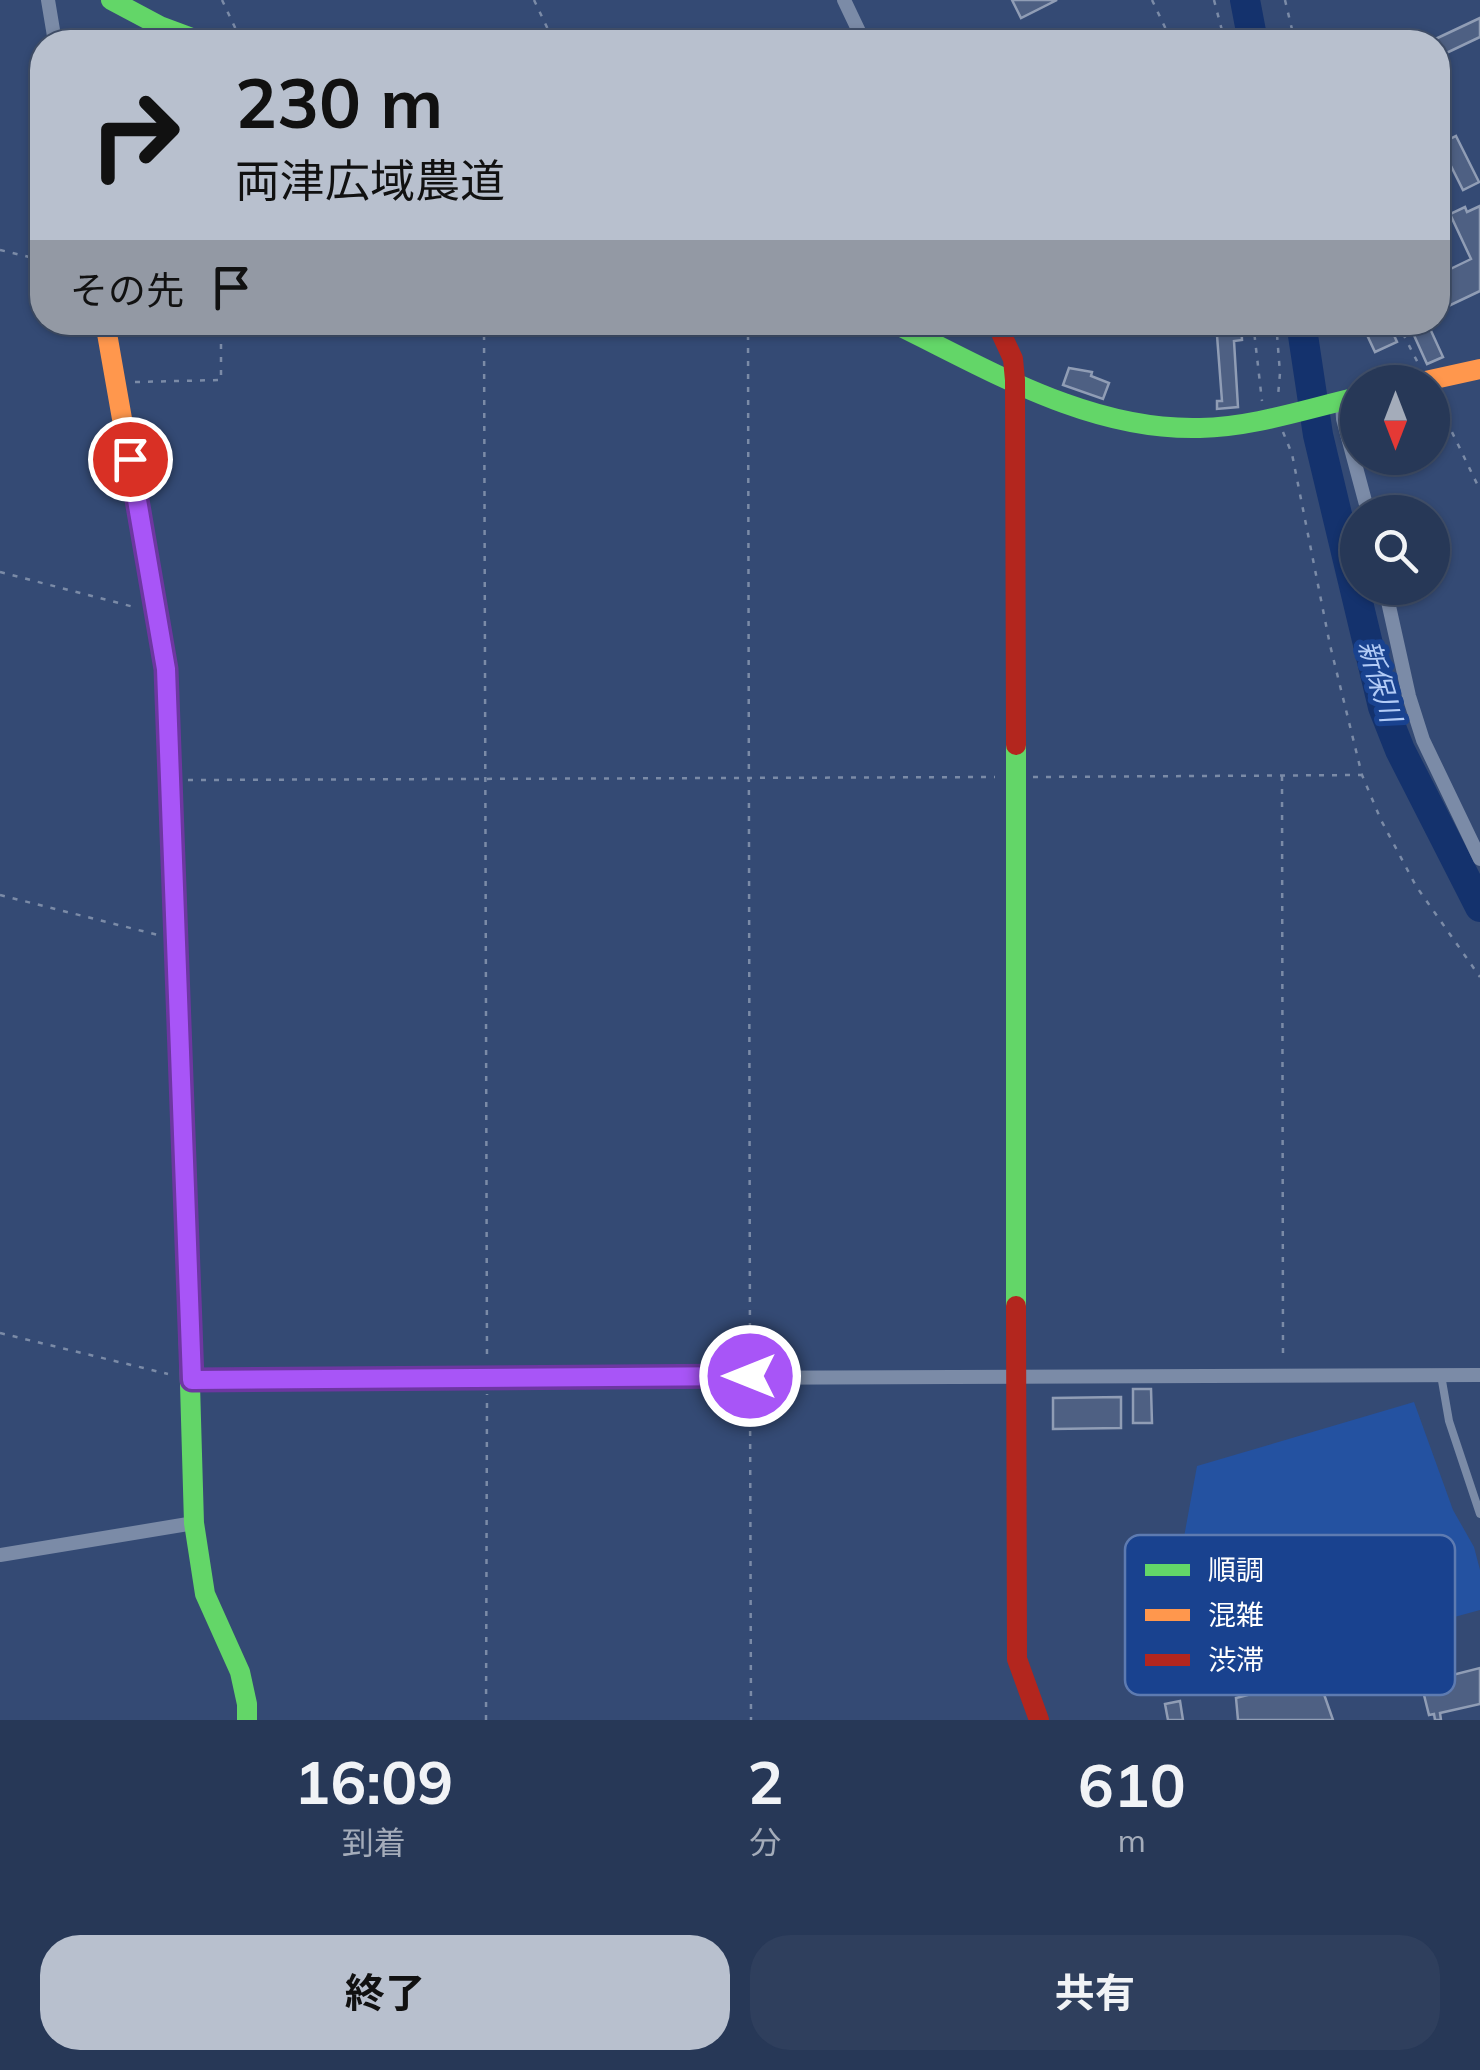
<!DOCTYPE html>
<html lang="ja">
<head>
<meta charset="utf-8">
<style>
	body { margin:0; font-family:Mulish,"Noto Sans JP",sans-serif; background:#2f3f5d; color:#f1f3f6; height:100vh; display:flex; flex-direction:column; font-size:38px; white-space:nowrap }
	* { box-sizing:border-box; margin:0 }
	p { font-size:32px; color:#a4acba }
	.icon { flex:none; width:55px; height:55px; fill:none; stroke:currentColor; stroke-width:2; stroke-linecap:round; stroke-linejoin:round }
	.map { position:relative; height:1720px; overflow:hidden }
	.panel { display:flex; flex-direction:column; background:#273857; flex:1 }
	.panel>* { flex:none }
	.top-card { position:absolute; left:30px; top:30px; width:1420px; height:305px; border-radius:40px; box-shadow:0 2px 8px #0004,0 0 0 2px #43526d; background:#b8c0ce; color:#111; overflow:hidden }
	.needle { width:65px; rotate:180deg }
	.fabs { position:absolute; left:1340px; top:365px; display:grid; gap:20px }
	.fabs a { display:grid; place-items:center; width:110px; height:110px; border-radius:50%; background:#273857; box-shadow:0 2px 8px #0004,0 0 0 2px #43526d; font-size:50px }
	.pin { position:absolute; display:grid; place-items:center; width:85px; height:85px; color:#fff; margin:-42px; border:5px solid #fff; border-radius:50%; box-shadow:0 2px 10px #0007 }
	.me { position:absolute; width:110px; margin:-55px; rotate:270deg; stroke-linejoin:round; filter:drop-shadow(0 0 8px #0008) }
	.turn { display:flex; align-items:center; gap:35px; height:210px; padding:0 40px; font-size:45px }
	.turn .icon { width:130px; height:130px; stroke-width:2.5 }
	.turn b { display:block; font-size:70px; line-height:85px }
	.then { display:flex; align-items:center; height:95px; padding:0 40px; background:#0003; gap:20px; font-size:38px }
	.eta { display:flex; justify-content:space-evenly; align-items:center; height:170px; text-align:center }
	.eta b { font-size:60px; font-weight:700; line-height:70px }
	.primary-button { display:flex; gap:20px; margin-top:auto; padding:20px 40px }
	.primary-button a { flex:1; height:115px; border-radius:40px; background:#b8c0ce; color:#111; font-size:40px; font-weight:700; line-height:115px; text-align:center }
	.primary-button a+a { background:#2f3f5d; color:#f1f3f6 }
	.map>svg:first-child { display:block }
</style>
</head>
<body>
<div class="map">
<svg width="1480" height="1720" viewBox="0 0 1480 1720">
	<rect width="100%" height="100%" fill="#344a74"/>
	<polygon fill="#2452a1" points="1414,1402 1453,1510 1474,1547 1480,1570 1480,1610 1210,1684 1194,1625 1182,1548 1197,1466"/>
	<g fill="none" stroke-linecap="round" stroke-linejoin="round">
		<g stroke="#14326d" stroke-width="30">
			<polyline points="1245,0 1253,42"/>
			<polyline points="1301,322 1318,435 1383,707 1400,750 1480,907"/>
		</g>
	</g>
	<g fill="#4e6083" stroke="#909db5" stroke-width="2.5">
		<polygon points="1012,0 1057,0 1021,18"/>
		<polygon points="1480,18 1480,37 1438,57 1438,42 1429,42"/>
		<polygon points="1456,136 1479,182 1463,190 1440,144"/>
		<polygon points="1480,206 1480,291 1438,311 1438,275 1471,259 1450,214 1465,207 1467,212"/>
		<polygon points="1216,322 1241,322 1242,340 1234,341 1238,407 1217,409 1217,401 1222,401"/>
		<polygon points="1361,322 1388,322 1397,342 1375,352"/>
		<polygon points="1408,322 1427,322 1443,357 1427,364"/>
		<polygon points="1069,368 1092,372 1091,376 1109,383 1103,399 1063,385"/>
		<polygon points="1133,1389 1151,1389 1152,1423 1133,1423"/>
		<polygon points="1121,1397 1121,1428 1053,1429 1053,1398"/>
		<polygon points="1480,1668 1480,1704 1440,1713 1441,1720 1435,1720 1434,1714 1429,1715 1421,1683"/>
		<polygon points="1318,1677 1333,1720 1238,1720 1236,1698"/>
		<polygon points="1180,1701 1183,1720 1168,1720 1165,1704"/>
	</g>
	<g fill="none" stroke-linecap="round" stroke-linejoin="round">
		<g stroke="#7b8ba7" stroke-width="2.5" stroke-dasharray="5 8" stroke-linecap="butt">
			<polyline points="222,0 239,36 239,42"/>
			<polyline points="534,0 554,42"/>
			<polyline points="1152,0 1172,42"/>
			<polyline points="1214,0 1225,42"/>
			<polyline points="1285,0 1295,42"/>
			<polyline points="0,250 42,260"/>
			<polyline points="484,322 487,1361"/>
			<polyline points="748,322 750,1364"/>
			<polyline points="1253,322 1262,401"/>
			<polyline points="1276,322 1280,373 1278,396"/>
			<polyline points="1397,322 1419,365"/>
			<polyline points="135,382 221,380 221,322"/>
			<polyline points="1435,397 1480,490"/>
			<polyline points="1283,432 1292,454 1330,645 1362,775 1381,820 1416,886 1480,977"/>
			<polyline points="0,572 134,607"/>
			<polyline points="1282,776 1283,1358"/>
			<polyline points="1033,777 1362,775"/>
			<polyline points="188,780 995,777"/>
			<polyline points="0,895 158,935"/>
			<polyline points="0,1333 168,1374"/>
			<polyline points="750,1392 751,1720"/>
			<polyline points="486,1720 487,1394"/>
		</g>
		<polyline stroke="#7b8ba7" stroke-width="8" points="1441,1375 1449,1421 1480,1514"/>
		<g stroke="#7b8ba7" stroke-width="14">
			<polyline points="48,0 55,42"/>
			<polyline points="844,0 864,42"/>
			<polyline points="1342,400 1343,419 1368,512"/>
			<polyline points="1385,588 1409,696 1423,740 1480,859"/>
			<polyline points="192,1380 1480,1375"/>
			<polyline points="0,1555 194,1523"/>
		</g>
		<g stroke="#63d668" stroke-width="20">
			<polyline points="111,0 160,26 203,42"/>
			<path d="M891 322C988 369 1088 431 1200 428 1253 427 1306 409 1358 397"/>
			<polyline points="1016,745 1016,1306"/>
			<polyline points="182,1107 194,1523 205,1594 240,1672 247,1704 247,1720"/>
		</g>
		<g stroke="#ff974d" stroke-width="20">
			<polyline points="105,322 166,669 182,1107"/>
			<polyline points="1421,382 1480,369"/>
		</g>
		<g stroke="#b3261e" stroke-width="20">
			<polyline points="996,322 1013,359 1015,380 1016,745"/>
			<polyline points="1016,1306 1017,1659 1039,1720"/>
		</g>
	</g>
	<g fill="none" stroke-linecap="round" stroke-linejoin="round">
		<g stroke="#6d37a1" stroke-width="25">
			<polyline id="route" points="130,459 166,669 192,1380 750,1376"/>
		</g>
		<use href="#route" stroke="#a855f7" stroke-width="18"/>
	</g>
	<g text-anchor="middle" stroke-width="10" stroke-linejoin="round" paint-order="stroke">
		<g font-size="28" font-style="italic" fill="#b2cbf6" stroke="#19428f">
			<text transform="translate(1380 681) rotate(73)" y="10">新保川</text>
		</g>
	</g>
	<rect x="1125" y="1535" width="330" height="160" rx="15" fill="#19428f" stroke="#5e7bb1" stroke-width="2.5"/>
	<rect x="1145" y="1564" width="45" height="12" fill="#63d668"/>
	<rect x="1145" y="1609" width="45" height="12" fill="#ff974d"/>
	<rect x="1145" y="1654" width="45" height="12" fill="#b3261e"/>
	<g font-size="28" fill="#fff">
		<text x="1208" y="1580">順調</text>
		<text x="1208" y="1625">混雑</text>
		<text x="1208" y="1670">渋滞</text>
	</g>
</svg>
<div class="fabs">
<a><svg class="needle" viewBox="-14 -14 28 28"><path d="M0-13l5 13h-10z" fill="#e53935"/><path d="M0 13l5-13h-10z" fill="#a4acba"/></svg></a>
<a><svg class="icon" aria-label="search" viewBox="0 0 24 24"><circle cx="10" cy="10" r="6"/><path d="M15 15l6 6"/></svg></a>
</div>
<div class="pin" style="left:130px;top:459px;background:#d93025"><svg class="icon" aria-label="arrive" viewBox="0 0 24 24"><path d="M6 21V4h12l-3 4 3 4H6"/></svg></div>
<svg class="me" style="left:750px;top:1376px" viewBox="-20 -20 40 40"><circle r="17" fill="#a855f7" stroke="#fff" stroke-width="3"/><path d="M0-11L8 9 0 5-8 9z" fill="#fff"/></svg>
<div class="top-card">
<div class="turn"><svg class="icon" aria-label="right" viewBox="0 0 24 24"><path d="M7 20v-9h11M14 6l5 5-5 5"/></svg><div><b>230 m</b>両津広域農道</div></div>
<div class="then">その先<svg class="icon" aria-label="arrive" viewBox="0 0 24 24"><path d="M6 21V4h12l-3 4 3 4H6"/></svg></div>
</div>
</div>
<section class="panel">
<div class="eta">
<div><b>16:09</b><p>到着</p></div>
<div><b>2</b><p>分</p></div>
<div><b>610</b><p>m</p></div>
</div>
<div class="primary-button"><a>終了</a><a>共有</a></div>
</section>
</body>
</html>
